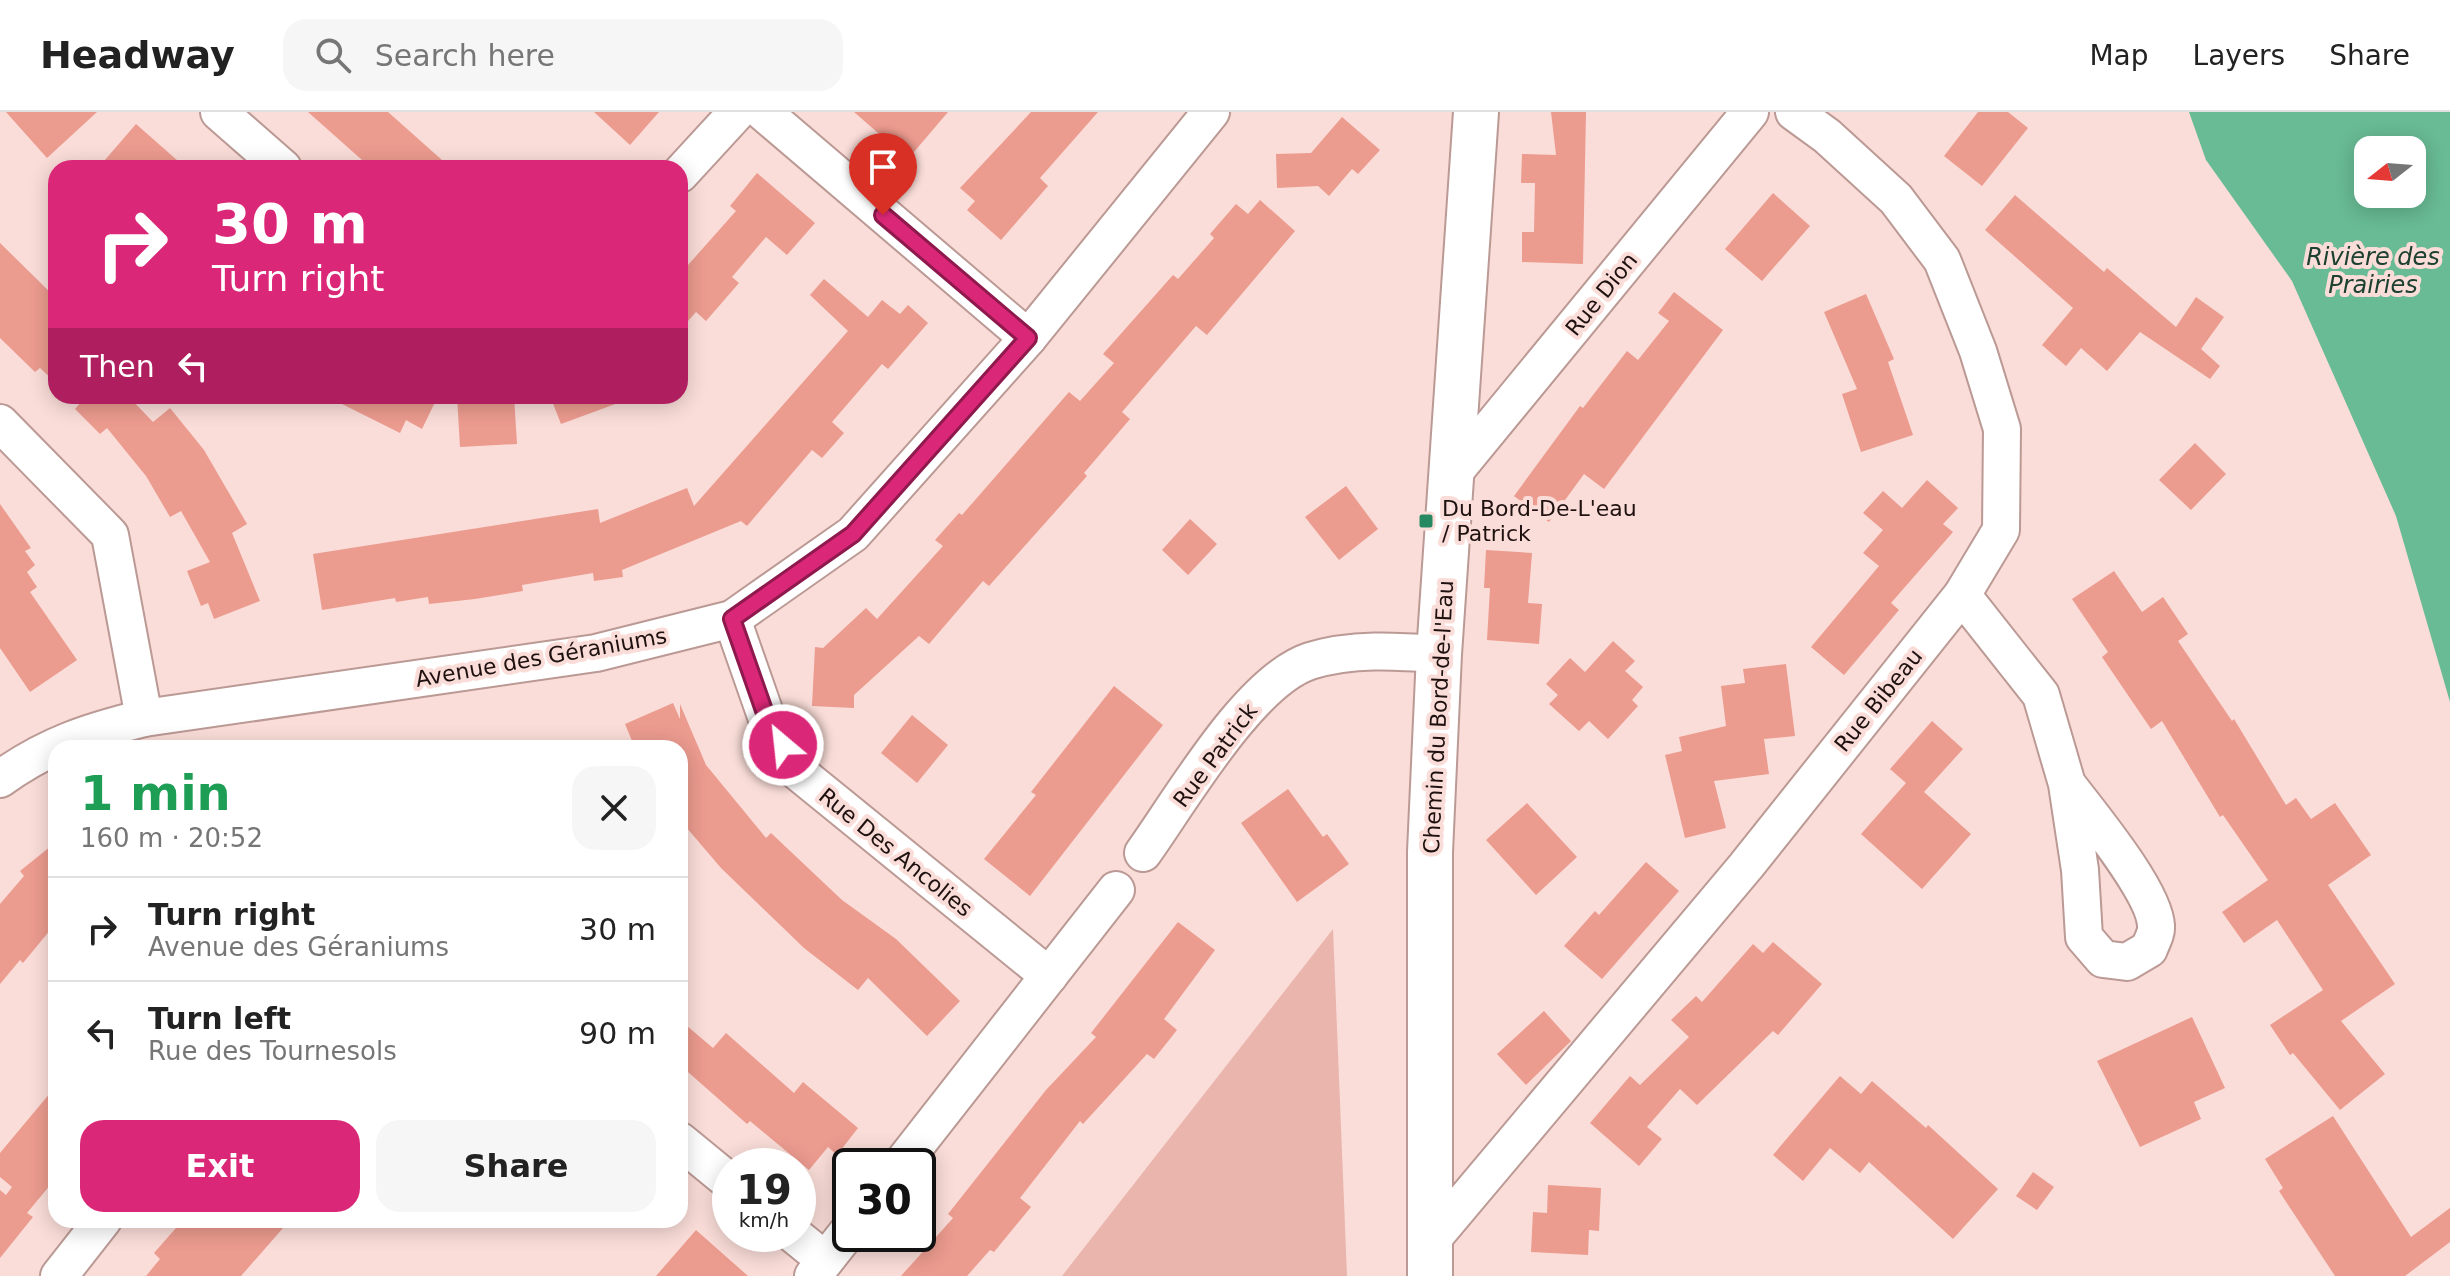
<!DOCTYPE html>
<html lang="en">
<head>
<meta charset="utf-8">
<style>
	body { margin:0; font-family:"DejaVu Sans",sans-serif; background:#f6f6f6; color:#222; height:100vh; display:flex; flex-direction:column; font-size:30px; white-space:nowrap }
	* { box-sizing:border-box; margin:0 }
	p { font-size:26px; color:#767676 }
	.icon { flex:none; width:44px; height:44px; fill:none; stroke:currentColor; stroke-width:2; stroke-linecap:round; stroke-linejoin:round }
	.map { position:relative; flex:1; overflow:hidden }
	.sheet { position:absolute; left:48px; top:628px; width:640px; height:488px; display:flex; flex-direction:column; background:#fff; border-radius:24px; box-shadow:0 4px 20px #0003 }
	.sheet>* { flex:none }
	.guide { position:absolute; left:48px; top:48px; width:640px; height:244px; border-radius:24px; box-shadow:0 4px 20px #0003; background:#db2777; color:#fff; overflow:hidden }
	.needle { width:52px; rotate:253deg }
	.controls { position:absolute; left:2354px; top:24px; display:grid; gap:16px }
	.controls a { display:grid; place-items:center; width:72px; height:72px; border-radius:16px; background:#fff; box-shadow:0 4px 20px #0003; font-size:40px }
	.speed { position:absolute; left:712px; top:1036px; display:flex; gap:16px; font-size:40px; font-weight:700; text-align:center }
	.speed>* { display:grid; place-content:center; width:104px; height:104px; border-radius:50%; background:#fff; box-shadow:0 4px 20px #0003; line-height:1 }
	.speed small { font-size:20px; font-weight:400 }
	.speed .limit { border:4px solid #111; border-radius:12px; background:#fff; color:#111 }
	.pin { position:absolute; display:grid; place-items:center; width:68px; height:68px; color:#fff; margin:-82px -34px; border-radius:50% 50% 50% 0; rotate:-45deg; box-shadow:0 0 8px #0007 }
	.pin .icon { rotate:45deg }
	.me { position:absolute; width:88px; margin:-44px; rotate:332deg; stroke-linejoin:round; filter:drop-shadow(0 0 6px #0008) }
	.turn { display:flex; align-items:center; gap:28px; height:168px; padding:0 32px; font-size:36px }
	.turn .icon { width:104px; height:104px; stroke-width:2.5 }
	.turn b { display:block; font-size:56px; line-height:68px }
	.then { display:flex; align-items:center; height:76px; padding:0 32px; background:#0003; gap:16px; font-size:30px }
	.round { display:grid; place-items:center; flex:none; width:84px; height:84px; border-radius:24px; background:#f6f6f6 }
	.head { display:flex; align-items:center; justify-content:space-between; height:136px; padding:0 32px }
	h1 { font-size:48px; font-weight:800; line-height:60px; color:#1e9e55 }
	.button { display:flex; gap:16px; margin-top:auto; padding:16px 32px }
	.button a { flex:1; height:92px; border-radius:24px; background:#db2777; color:#fff; font-size:32px; font-weight:800; line-height:92px; text-align:center }
	.button a+a { background:#f6f6f6; color:#222 }
	ul { padding:0; list-style:none }
	li { display:flex; align-items:center; gap:24px; height:104px; padding:0 32px; border-top:2px solid #e0e0e0 }
	li div { flex:1 }
	li b { display:block; font-size:30px }
	li em { font-style:normal }
	header { display:flex; align-items:center; gap:48px; box-sizing:border-box; height:112px; padding:0 40px; background:#fff; border-bottom:2px solid #e0e0e0 }
	header strong { font-size:38px }
	nav { display:flex; gap:44px; margin-inline-start:auto; font-size:28px }
	.search { width:560px; height:72px; background:#f6f6f6; display:flex; align-items:center; gap:20px; box-sizing:border-box; padding:0 28px; border-radius:24px; color:#767676; font-size:30px }
	.map>svg:first-child { display:block }
</style>
</head>
<body>
<header>
<strong>Headway</strong>
<div class="search"><svg class="icon" aria-label="search" viewBox="0 0 24 24"><circle cx="10" cy="10" r="6"/><path d="M15 15l6 6"/></svg>Search here</div>
<nav><a>Map</a><a>Layers</a><a>Share</a></nav>
</header>
<div class="map">
<svg width="2450" height="1164" viewBox="0 0 2450 1164">
	<rect width="100%" height="100%" fill="#faddd8"/>
	<polygon fill="#e9b5ad" points="1333,817 1347,1164 1062,1164"/>
	<path fill="#68bb94" fill-rule="evenodd" d="M2189 0H2450V590L2396 404 2292 169 2206 48ZM2368 38H2412V82H2368Z"/>
	<g fill="#ec9b8f">
		<polygon points="6,0 97,0 47,46"/>
		<polygon points="308,0 388,0 451,56 371,56"/>
		<polygon points="594,0 659,0 630,33"/>
		<polygon points="854,0 948,0 908,47"/>
		<polygon points="1031,0 1098,0 1040,66 1048,74 1001,128 967,98 975,89 960,76"/>
		<polygon points="1551,0 1586,0 1583,152 1522,150 1522,120 1534,120 1535,71 1521,71 1522,42 1556,43"/>
		<polygon points="1978,0 2008,0 2028,16 1982,74 1944,44"/>
		<polygon points="1342,5 1380,38 1358,62 1352,57 1329,84 1318,74 1277,76 1276,42 1311,41"/>
		<polygon points="136,12 186,56 98,56"/>
		<polygon points="757,61 815,111 787,143 766,125 732,165 739,171 706,209 696,200 680,218 680,162 736,99 730,94"/>
		<polygon points="1773,81 1810,114 1762,169 1725,137"/>
		<polygon points="2015,83 2104,160 2107,156 2176,215 2196,185 2224,205 2201,237 2220,254 2210,267 2140,220 2107,259 2081,236 2066,254 2042,233 2073,196 1985,118"/>
		<polygon points="1260,88 1295,119 1207,223 1196,214 1122,300 1130,307 1084,361 1087,364 1063,391 989,474 983,469 929,532 919,524 854,583 854,596 812,594 815,535 823,536 866,496 877,507 943,434 935,428 959,401 962,403 1069,280 1080,289 1114,251 1103,242 1173,163 1178,167 1214,126 1210,122 1236,92 1248,102"/>
		<polygon points="0,131 56,186 56,271 40,256 35,260 0,226"/>
		<polygon points="824,167 868,205 882,188 900,202 908,193 928,211 888,257 882,252 832,310 844,321 822,346 812,338 747,414 741,409 622,458 623,465 594,469 593,461 522,473 523,479 475,487 429,492 428,485 396,490 395,486 322,498 313,442 598,397 600,411 687,376 694,394 848,219 810,183"/>
		<polygon points="1674,180 1723,218 1604,377 1584,362 1549,410 1514,384 1580,294 1583,296 1627,239 1638,248 1669,209 1658,201"/>
		<polygon points="1866,182 1894,247 1888,250 1913,323 1861,340 1842,282 1857,277 1824,200"/>
		<polygon points="86,284 128,284 153,310 170,296 204,338 247,412 232,421 260,489 214,507 208,491 201,494 187,459 210,450 181,399 170,405 146,364 107,316 100,322 75,297"/>
		<polygon points="326,284 438,284 422,317 406,308 400,321"/>
		<polygon points="457,284 514,284 517,332 460,335"/>
		<polygon points="550,284 629,284 629,287 561,312"/>
		<polygon points="2195,331 2226,362 2191,398 2159,368"/>
		<polygon points="1927,368 1958,396 1943,412 1953,420 1891,491 1899,498 1844,563 1811,535 1879,454 1863,441 1883,418 1863,401 1883,379 1902,396"/>
		<polygon points="1346,374 1378,417 1339,448 1305,405"/>
		<polygon points="0,392 31,436 25,439 35,453 27,460 37,475 30,480 77,548 30,580 0,536"/>
		<polygon points="1190,407 1217,432 1188,463 1162,438"/>
		<polygon points="1486,438 1532,441 1528,491 1542,492 1539,532 1487,528 1490,476 1484,476"/>
		<polygon points="2114,459 2142,500 2163,485 2188,522 2178,529 2232,609 2234,607 2286,693 2296,686 2311,707 2335,691 2371,743 2328,773 2395,872 2341,909 2385,962 2340,998 2293,941 2290,943 2270,913 2323,878 2277,808 2244,831 2222,800 2268,768 2223,703 2220,705 2162,609 2151,617 2102,545 2108,540 2072,487"/>
		<polygon points="1613,529 1635,549 1625,559 1643,575 1632,588 1638,594 1608,627 1589,609 1579,619 1549,592 1558,583 1546,572 1570,546 1585,560"/>
		<polygon points="1786,552 1795,624 1764,627 1769,662 1714,669 1726,716 1685,726 1665,643 1682,639 1679,625 1726,614 1721,574 1745,571 1743,557"/>
		<polygon points="1114,574 1163,613 1030,784 984,747 1036,683 1031,680"/>
		<polygon points="673,591 680,607 680,592 706,653 766,726 771,721 842,788 896,827 960,889 927,924 868,866 858,878 804,836 721,756 680,708 680,636 635,636 625,612"/>
		<polygon points="912,603 948,633 917,671 881,641"/>
		<polygon points="1932,609 1963,637 1924,680 1971,722 1922,777 1861,722 1906,671 1890,657"/>
		<polygon points="1288,677 1323,725 1327,722 1349,752 1297,790 1241,711"/>
		<polygon points="1527,691 1577,745 1536,783 1486,728"/>
		<polygon points="56,730 56,811 23,851 20,848 0,872 0,792 24,764 20,759"/>
		<polygon points="1646,750 1679,779 1602,867 1564,834 1595,799 1599,803"/>
		<polygon points="1178,810 1215,838 1164,907 1177,918 1154,947 1147,942 1083,1012 1080,1009 1020,1086 1031,1095 994,1140 990,1138 967,1164 901,1164 953,1106 948,1102 1046,978 1096,925 1091,921"/>
		<polygon points="1773,830 1822,872 1778,923 1773,919 1697,993 1680,977 1647,1015 1662,1027 1639,1054 1590,1011 1630,964 1640,973 1689,925 1671,908 1696,884 1702,890 1753,832 1763,841"/>
		<polygon points="1544,899 1571,929 1526,973 1497,942"/>
		<polygon points="2192,905 2225,976 2194,990 2201,1007 2140,1035 2097,949"/>
		<polygon points="680,908 713,936 726,921 794,981 803,970 858,1016 837,1043 828,1035 809,1058 750,1009 747,1012 680,953"/>
		<polygon points="1840,964 1861,982 1872,969 1926,1016 1928,1013 1998,1077 1953,1127 1869,1050 1860,1061 1830,1036 1803,1069 1773,1043"/>
		<polygon points="56,974 56,1066 27,1101 33,1105 0,1146 0,1078 6,1083 12,1075 0,1065 0,1041"/>
		<polygon points="2333,1004 2411,1125 2450,1096 2450,1130 2405,1164 2335,1164 2279,1079 2283,1076 2265,1047"/>
		<polygon points="2033,1060 2054,1075 2037,1098 2016,1084"/>
		<polygon points="1548,1073 1601,1076 1599,1119 1589,1118 1588,1143 1531,1140 1533,1100 1547,1101"/>
		<polygon points="183,1108 290,1108 241,1164 146,1164 160,1147 154,1141"/>
		<polygon points="696,1118 748,1164 656,1164"/>
	</g>
	<g fill="none" stroke-linecap="round" stroke-linejoin="round">
		<g stroke="#bb9994" stroke-width="40">
			<g id="street">
				<polyline points="219,0 283,56"/>
				<polyline points="763,0 1028,226"/>
				<polyline points="680,62 737,0"/>
				<polyline points="0,311 110,423 144,606"/>
				<polyline points="1451,364 1750,0"/>
				<path d="M1962 483 2041 583 2067 672 2080 758 2084 825 2103 847 2127 850 2149 837C2151 831 2157 821 2156 814 2155 780 2089 701 2067 672"/>
				<polyline points="732,507 767,607 798,660 1049,864"/>
				<path d="M0 667C47 633 88 620 144 606L596 541 732 507 853 422 1028 226 1211 0"/>
				<path d="M1143 741C1181 688 1249 569 1310 549 1352 536 1396 539 1439 542"/>
				<polyline points="680,1029 730,1070"/>
				<polyline points="900,1054 1116,778"/>
				<polyline points="793,1122 825,1148"/>
				<polyline points="1430,1130 1746,754 1962,483 2001,418 2002,317 1978,239 1942,148 1896,87 1827,24 1794,0"/>
				<polyline points="59,1164 103,1108"/>
				<polyline points="813,1164 850,1117"/>
			</g>
		</g>
		<g stroke="#bb9994" stroke-width="48">
			<polyline id="secondary" points="1430,1164 1430,740 1439,542 1476,0"/>
		</g>
		<use href="#street" stroke="#fff" stroke-width="36"/>
		<use href="#secondary" stroke="#fff" stroke-width="44"/>
	</g>
	<g fill="none" stroke-linecap="round" stroke-linejoin="round">
		<g stroke="#8e194d" stroke-width="20">
			<polyline id="route" points="783,633 767,607 732,507 853,422 1028,226 883,103"/>
		</g>
		<use href="#route" stroke="#db2777" stroke-width="14"/>
	</g>
	<rect fill="#278962" stroke="#faddd8" stroke-width="3" x="1418" y="401" width="16" height="16" rx="4"/>
	<g text-anchor="middle" stroke-width="8" stroke-linejoin="round" paint-order="stroke">
		<g font-size="22" fill="#1e1110" stroke="#faddd8">
			<text transform="translate(1601 182) rotate(-51)" y="8">Rue Dion</text>
			<text transform="translate(541 545) rotate(-10)" y="8">Avenue des Géraniums</text>
			<text transform="translate(1878 588) rotate(-51)" y="8">Rue Bibeau</text>
			<text transform="translate(1438 605) rotate(-87)" y="8">Chemin du Bord-de-l'Eau</text>
			<text transform="translate(1215 643) rotate(-53)" y="8">Rue Patrick</text>
			<text transform="translate(896 740) rotate(39)" y="8">Rue Des Ancolies</text>
		</g>
		<g font-size="22" fill="#1e1110" stroke="#faddd8" text-anchor="start">
			<text x="1442" y="404">Du Bord-De-L'eau<tspan x="1442" dy="25">/ Patrick</tspan></text>
		</g>
		<g font-size="24" font-style="italic" fill="#1d4131" stroke="#faddd8">
			<text x="2373" y="153">Rivière des<tspan x="2373" dy="28">Prairies</tspan></text>
		</g>
	</g>
</svg>
<div class="controls">
<a><svg class="needle" viewBox="-14 -14 28 28"><path d="M0-13l5 13h-10z" fill="#e53935"/><path d="M0 13l5-13h-10z" fill="#767676"/></svg></a>
</div>
<div class="speed"><div>19<small>km/h</small></div><div class="limit">30</div></div>
<div class="pin" style="left:883px;top:103px;background:#d93025"><svg class="icon" aria-label="arrive" viewBox="0 0 24 24"><path d="M6 21V4h12l-3 4 3 4H6"/></svg></div>
<svg class="me" style="left:783px;top:633px" viewBox="-20 -20 40 40"><circle r="17" fill="#db2777" stroke="#fff" stroke-width="3"/><path d="M0-11L8 9 0 5-8 9z" fill="#fff"/></svg>
<div class="guide">
<div class="turn"><svg class="icon" aria-label="right" viewBox="0 0 24 24"><path d="M7 20v-9h11M14 6l5 5-5 5"/></svg><div><b>30 m</b>Turn right</div></div>
<div class="then">Then<svg class="icon" aria-label="left" viewBox="0 0 24 24"><path d="M17 20v-9H6M10 6l-5 5 5 5"/></svg></div>
</div>
<section class="sheet">
<div class="head"><div><h1>1 min</h1><p>160 m · 20:52</p></div><a class="round"><svg class="icon" aria-label="close" viewBox="0 0 24 24"><path d="M6 6l12 12M18 6L6 18"/></svg></a></div>
<ul>
<li><svg class="icon" aria-label="right" viewBox="0 0 24 24"><path d="M7 20v-9h11M14 6l5 5-5 5"/></svg><div><b>Turn right</b><p>Avenue des Géraniums</p></div><em>30 m</em></li>
<li><svg class="icon" aria-label="left" viewBox="0 0 24 24"><path d="M17 20v-9H6M10 6l-5 5 5 5"/></svg><div><b>Turn left</b><p>Rue des Tournesols</p></div><em>90 m</em></li>
</ul>
<div class="button"><a>Exit</a><a>Share</a></div>
</section>
</div>
</body>
</html>
